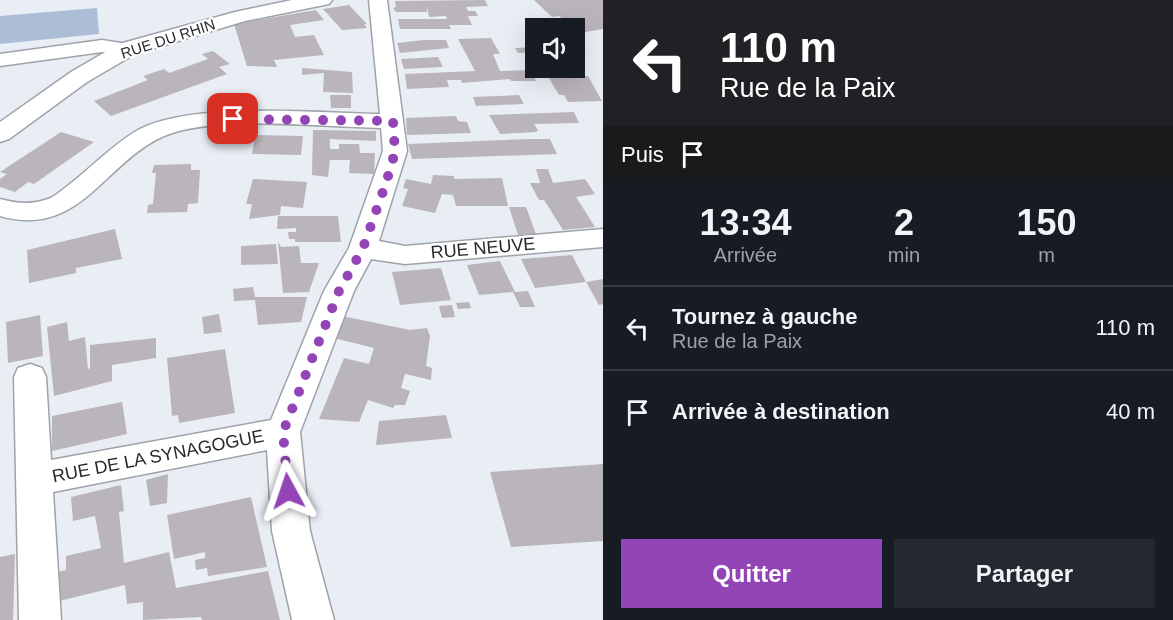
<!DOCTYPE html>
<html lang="fr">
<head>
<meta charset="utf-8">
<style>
	body { margin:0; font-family:Arial,sans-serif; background:#242831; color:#f1f3f6; height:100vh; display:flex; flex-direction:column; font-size:22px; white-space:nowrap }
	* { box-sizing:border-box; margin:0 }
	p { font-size:20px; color:#9ea1a6 }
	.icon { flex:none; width:33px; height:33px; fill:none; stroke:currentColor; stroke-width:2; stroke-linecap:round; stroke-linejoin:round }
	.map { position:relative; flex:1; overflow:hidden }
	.sheet { display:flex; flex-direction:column; background:#171b24; width:570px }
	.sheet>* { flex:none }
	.top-card { background:#202124; color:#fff; overflow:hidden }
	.tools { position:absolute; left:525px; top:18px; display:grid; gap:12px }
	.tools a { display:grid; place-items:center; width:60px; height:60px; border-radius:0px; background:#171b24; box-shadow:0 6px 24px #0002; font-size:30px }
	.pin { position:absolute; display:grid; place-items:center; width:51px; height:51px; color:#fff; margin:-26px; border-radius:12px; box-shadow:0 3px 9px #0006 }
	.me { position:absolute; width:66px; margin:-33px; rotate:355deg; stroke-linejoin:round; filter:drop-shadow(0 0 4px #0008) }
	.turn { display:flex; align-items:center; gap:21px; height:126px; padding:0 18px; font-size:27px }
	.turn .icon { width:78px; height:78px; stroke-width:2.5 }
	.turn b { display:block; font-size:42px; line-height:51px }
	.then { display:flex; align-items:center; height:57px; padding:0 18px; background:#0003; gap:12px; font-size:22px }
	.eta { display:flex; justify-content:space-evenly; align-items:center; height:102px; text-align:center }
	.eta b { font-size:36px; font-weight:800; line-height:42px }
	.cta { display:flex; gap:12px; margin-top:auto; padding:12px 18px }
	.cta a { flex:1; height:69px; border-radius:0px; background:#9345b5; color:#fff; font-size:24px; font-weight:800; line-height:69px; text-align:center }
	.cta a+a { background:#242831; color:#f1f3f6 }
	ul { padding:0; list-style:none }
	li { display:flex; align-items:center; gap:18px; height:84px; padding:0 18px; border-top:2px solid #363941 }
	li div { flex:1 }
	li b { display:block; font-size:22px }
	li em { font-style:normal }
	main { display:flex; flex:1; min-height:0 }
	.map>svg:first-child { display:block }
</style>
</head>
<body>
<main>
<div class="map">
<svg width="603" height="620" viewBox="0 0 603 620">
	<rect width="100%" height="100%" fill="#e9eef5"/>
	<polygon fill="#acbed7" points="97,8 99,34 0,44 0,16"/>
	<g fill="#bab5bb">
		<polygon points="485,0 488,6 466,7 468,11 475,11 478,16 468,16 472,25 449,25 451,29 400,29 398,19 447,19 446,16 429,17 427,6 427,12 396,12 393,8 396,7 395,1"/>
		<polygon points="534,0 603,0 603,29 580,33 559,16 552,17"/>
		<polygon points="349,5 367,24 364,24 367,28 342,30 323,9"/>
		<polygon points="316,10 324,20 290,25 295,37 314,35 324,55 274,60 277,67 247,66 234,24"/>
		<polygon points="491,38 500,54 493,54 500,71 530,70 536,81 511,81 510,79 462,83 461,80 447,80 449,87 407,89 405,74 475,71 458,39"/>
		<polygon points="424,40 446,40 449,48 400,53 397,43"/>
		<polygon points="534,47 536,52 518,53 515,48"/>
		<polygon points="213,51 230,64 219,67 227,74 111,116 94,101 148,80 143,76 164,69 169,73 208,59 202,54"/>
		<polygon points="438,57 443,67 404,69 401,59"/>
		<polygon points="302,68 352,72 353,93 323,92 324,73 302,75"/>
		<polygon points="588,76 602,101 568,102 564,95 559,95 549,78"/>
		<polygon points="330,95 351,95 351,108 331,108"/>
		<polygon points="519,95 524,104 476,106 473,97"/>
		<polygon points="574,112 579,123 534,124 538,130 536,132 500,134 489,115"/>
		<polygon points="456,116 458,121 467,122 471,133 407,135 406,118"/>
		<polygon points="313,130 376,131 376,141 330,139 330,149 339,149 339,144 359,144 360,153 375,153 374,174 349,173 350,160 330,160 328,177 312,175"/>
		<polygon points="61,132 94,142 34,184 28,182 15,192 0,187 0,179 7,174 0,172"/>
		<polygon points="255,135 303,136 301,155 252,154"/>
		<polygon points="529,139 550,139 557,154 412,159 408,144"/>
		<polygon points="191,164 191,170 200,170 198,203 188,204 187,212 147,213 148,205 153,204 156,173 152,173 154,165"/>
		<polygon points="536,169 548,169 553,183 585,179 595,194 576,197 595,227 563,230 544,200 539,200 530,183 540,183"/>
		<polygon points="433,175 454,176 454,179 502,178 508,206 456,206 453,195 442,194 435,213 402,206 408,189 403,188 406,179 431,184"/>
		<polygon points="253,179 307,182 303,208 281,206 280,215 249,219 252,204 246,204"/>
		<polygon points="509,207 526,207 536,234 518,235"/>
		<polygon points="278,216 338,216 341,242 295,242 295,239 289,239 288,232 296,232 296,228 277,229"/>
		<polygon points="115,229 122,259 76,268 76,273 29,283 27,250"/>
		<polygon points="278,242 281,247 299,246 301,263 319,263 309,292 283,293"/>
		<polygon points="276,244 278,264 241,265 241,246"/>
		<polygon points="572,255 586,282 535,288 521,259"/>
		<polygon points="500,261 515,292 528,291 535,307 520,307 513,292 479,295 467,265"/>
		<polygon points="441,268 451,300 400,305 392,272"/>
		<polygon points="603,279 603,304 599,305 586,282"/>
		<polygon points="253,287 255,297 307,297 301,322 258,325 255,300 234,301 233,289"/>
		<polygon points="469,302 471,308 458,309 456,303"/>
		<polygon points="452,305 455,317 442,318 439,306"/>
		<polygon points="219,314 222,332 204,334 202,317"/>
		<polygon points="40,315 43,356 8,363 6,322"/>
		<polygon points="342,316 410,330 427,328 430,336 426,366 432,368 431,380 405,374 401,388 410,391 405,405 395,405 393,408 368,400 359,422 319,419 344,358 369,364 374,348 334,338"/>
		<polygon points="67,322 69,341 85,337 88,369 90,368 90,345 156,338 156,358 112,365 112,381 54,396 47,327"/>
		<polygon points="225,349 235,413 179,423 178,415 172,416 167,358"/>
		<polygon points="122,402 127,434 52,451 52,416"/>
		<polygon points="446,415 452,438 376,445 379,421"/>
		<polygon points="603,464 603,541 511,547 490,472"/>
		<polygon points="168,474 167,503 150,506 146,480"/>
		<polygon points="121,485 124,511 119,512 124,563 169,552 176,588 268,571 280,620 202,620 201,617 143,620 143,602 127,604 125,585 51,603 49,574 66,570 66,556 101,548 95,516 73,521 71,497"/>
		<polygon points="251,497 267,567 208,576 207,568 196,570 195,560 205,558 205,552 174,559 167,515"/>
		<polygon points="15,554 13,620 0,620 0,557"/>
	</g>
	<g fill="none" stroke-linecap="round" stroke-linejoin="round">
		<g stroke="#9ea3a9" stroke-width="3">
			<g id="minor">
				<path d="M369 0H387L407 151 379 241 405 246 603 229V247L405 264 371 259 354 291 300 432 310 531 334 620H292L272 531 267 450 53 492 61 620H19L14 377 18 368 30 364 42 368 46 377 51 460 271 420 324 291 349 248 383 151 381 128C323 127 225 116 172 133 106 155 84 240 0 216V199C20 204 32 205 51 198 82 178 107 148 138 130 192 101 317 113 380 114Z"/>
				<polygon points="102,40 134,45 137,49 134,53 102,52 0,66 0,54"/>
			</g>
		</g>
		<g stroke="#9ea3a9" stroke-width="3">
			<polygon id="tertiary" points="292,0 332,0 329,4 245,21 135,54 87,82 9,139 0,142 0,122 71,72 119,44 235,12"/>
		</g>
		<use href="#minor" fill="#fff" fill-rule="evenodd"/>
		<use href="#tertiary" fill="#fff" fill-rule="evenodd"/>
	</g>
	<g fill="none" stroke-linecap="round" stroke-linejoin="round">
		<polyline stroke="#9345b5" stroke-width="10" stroke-dasharray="0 18" points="233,119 393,121 395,152 386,183 363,248 339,291 283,432 288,491"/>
	</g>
	<g text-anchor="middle" stroke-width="4.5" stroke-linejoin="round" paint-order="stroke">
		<g font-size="15" fill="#27292c" stroke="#fff">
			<text transform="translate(168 39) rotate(-18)" y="5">RUE DU RHIN</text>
		</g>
		<g font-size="18" fill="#27292c" stroke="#fff">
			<text transform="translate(483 248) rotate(-5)" y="6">RUE NEUVE</text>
			<text transform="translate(158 456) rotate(-11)" y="6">RUE DE LA SYNAGOGUE</text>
		</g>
	</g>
</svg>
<div class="tools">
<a><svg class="icon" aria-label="sound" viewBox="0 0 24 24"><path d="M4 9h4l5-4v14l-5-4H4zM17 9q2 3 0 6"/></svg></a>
</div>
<div class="pin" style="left:233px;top:119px;background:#d93025"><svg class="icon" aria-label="arrive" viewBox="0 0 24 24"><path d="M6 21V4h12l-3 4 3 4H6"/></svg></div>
<svg class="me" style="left:288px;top:491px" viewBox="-20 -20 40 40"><path d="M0-17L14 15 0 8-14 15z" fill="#9345b5" stroke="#fff" stroke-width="4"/></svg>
</div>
<section class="sheet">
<div class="top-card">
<div class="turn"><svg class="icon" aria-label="left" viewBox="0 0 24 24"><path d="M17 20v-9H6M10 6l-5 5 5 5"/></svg><div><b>110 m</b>Rue de la Paix</div></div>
<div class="then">Puis<svg class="icon" aria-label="arrive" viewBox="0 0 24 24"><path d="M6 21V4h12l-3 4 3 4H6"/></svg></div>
</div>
<div class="eta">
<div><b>13:34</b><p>Arrivée</p></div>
<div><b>2</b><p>min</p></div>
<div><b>150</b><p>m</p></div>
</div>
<ul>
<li><svg class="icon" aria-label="left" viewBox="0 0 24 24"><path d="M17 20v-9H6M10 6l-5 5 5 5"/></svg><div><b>Tournez à gauche</b><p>Rue de la Paix</p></div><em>110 m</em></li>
<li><svg class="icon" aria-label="arrive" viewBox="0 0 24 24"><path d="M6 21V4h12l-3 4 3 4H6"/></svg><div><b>Arrivée à destination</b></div><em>40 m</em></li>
</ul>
<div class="cta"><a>Quitter</a><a>Partager</a></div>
</section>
</main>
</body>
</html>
